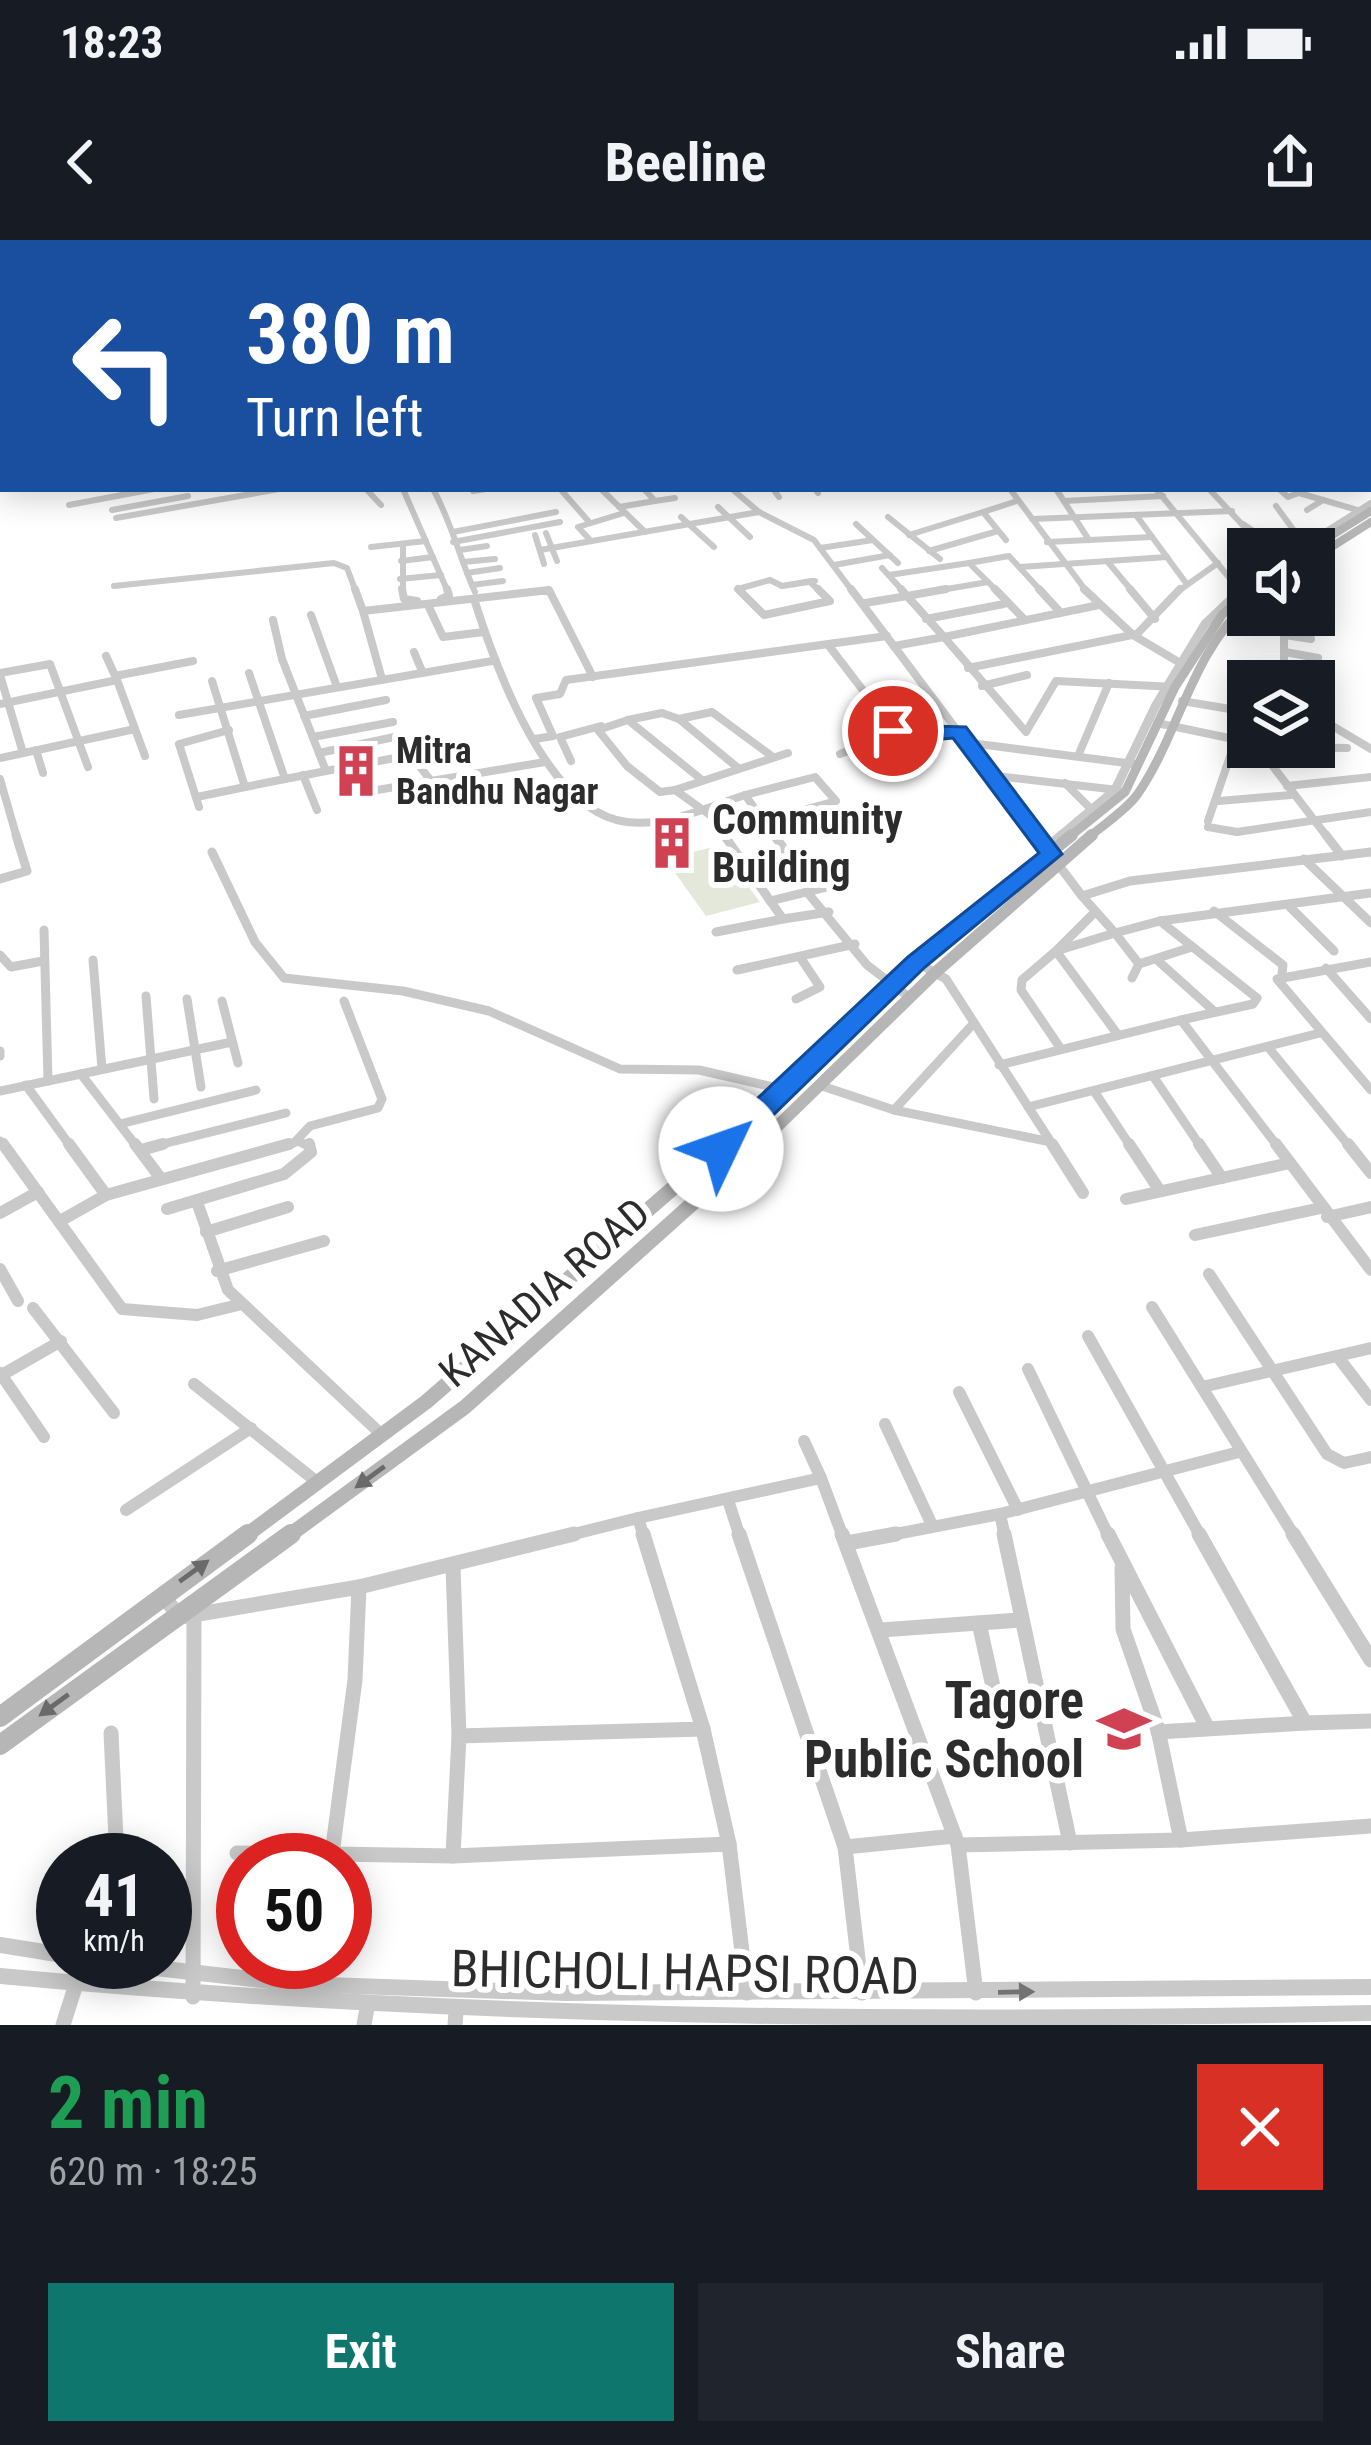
<!DOCTYPE html>
<html lang="en">
<head>
<meta charset="utf-8">
<style>
	body { margin:0; font-family:"Roboto Condensed",sans-serif; background:#20242c; color:#f1f3f6; height:100vh; display:flex; flex-direction:column; font-size:45px; white-space:nowrap }
	* { box-sizing:border-box; margin:0 }
	p { font-size:39px; color:#9ea1a6 }
	.icon { flex:none; width:66px; height:66px; fill:none; stroke:currentColor; stroke-width:2; stroke-linecap:round; stroke-linejoin:round }
	.map { position:relative; height:1785px; overflow:hidden }
	.drawer { display:flex; flex-direction:column; background:#171b24; flex:1 }
	.drawer>* { flex:none }
	.hud { position:absolute; left:0px; top:0px; width:1371px; height:252px; box-shadow:0 6px 30px #0003; background:#1a4fa0; color:#fff; overflow:hidden }
	.buttons { position:absolute; left:1227px; top:288px; display:grid; gap:24px }
	.buttons a { display:grid; place-items:center; width:108px; height:108px; border-radius:0px; background:#171b24; box-shadow:0 6px 30px #0003; font-size:60px }
	.speed { position:absolute; left:36px; top:1593px; display:flex; gap:24px; font-size:60px; font-weight:700; text-align:center }
	.speed>* { display:grid; place-content:center; width:156px; height:156px; border-radius:50%; background:#171b24; box-shadow:0 6px 30px #0003; line-height:1 }
	.speed small { font-size:30px; font-weight:400 }
	.speed .limit { border:18px solid #d22; background:#fff; color:#111 }
	.pin { position:absolute; display:grid; place-items:center; width:102px; height:102px; color:#fff; margin:-51px; border:6px solid #fff; border-radius:50%; box-shadow:0 3px 12px #0007 }
	.me { position:absolute; width:132px; margin:-66px; rotate:48deg; stroke-linejoin:round; filter:drop-shadow(0 0 9px #0008) }
	.turn { display:flex; align-items:center; gap:42px; height:252px; padding:0 48px; font-size:54px }
	.turn .icon { width:156px; height:156px; stroke-width:2.5 }
	.turn b { display:block; font-size:84px; line-height:102px }
	.round { display:grid; place-items:center; flex:none; width:126px; height:126px; border-radius:0px; background:#20242c }
	.summary { display:flex; align-items:center; justify-content:space-between; height:204px; padding:0 48px }
	h1 { font-size:72px; font-weight:700; line-height:90px; color:#1e9e55 }
	.button { display:flex; gap:24px; margin-top:auto; padding:24px 48px }
	.button a { flex:1; height:138px; border-radius:0px; background:#0f766e; color:#fff; font-size:48px; font-weight:700; line-height:138px; text-align:center }
	.button a+a { background:#20242c; color:#f1f3f6 }
	.status { display:flex; justify-content:space-between; align-items:center; height:84px; padding:0 60px; background:#171b24; direction:ltr }
	.status svg { height:33px; fill:currentColor }
	header { display:flex; justify-content:space-between; align-items:center; height:156px; padding:0 48px; background:#171b24; font-size:54px; font-weight:700 }
	.map>svg:first-child { display:block }
</style>
</head>
<body>
<div class="status"><b>18:23</b><svg viewBox="0 0 49 12"><path d="M0 12V9h3v3zM5 12V6h3v6zM10 12V3h3v9zM15 12V0h3v12zM26 1h20v11H26zM47 4h2v5h-2z"/></svg></div>
<header><svg class="icon" aria-label="back" viewBox="0 0 24 24"><path d="M15 5l-7 7 7 7"/></svg>Beeline<svg class="icon" aria-label="share" viewBox="0 0 24 24"><path d="M12 15V3M7 8l5-5 5 5M5 13v7h14v-7"/></svg></header>
<div class="map">
<svg width="1371" height="1785" viewBox="0 0 1371 1785">
	<rect width="100%" height="100%" fill="#fff"/>
	<polygon fill="#e3e8db" points="717,606 760,662 706,676 665,619"/>
	<g fill="none" stroke-linecap="round" stroke-linejoin="round">
		<g stroke="#c9c9c9" stroke-width="4.5">
			<polyline points="49,0 57,3"/>
			<polyline points="108,0 124,3"/>
			<polyline points="526,0 530,3"/>
			<polyline points="539,0 543,3"/>
			<polyline points="585,0 589,3"/>
			<polyline points="802,0 808,3"/>
			<polyline points="842,0 848,3"/>
			<polyline points="955,0 963,3"/>
			<polyline points="976,0 983,3"/>
			<polyline points="992,0 998,3"/>
			<polyline points="1010,0 1017,3"/>
			<polyline points="1028,0 1036,3"/>
			<polyline points="1048,0 1056,3"/>
			<polyline points="1066,0 1071,2"/>
			<polyline points="1229,0 1236,3"/>
			<polyline points="1261,0 1268,3"/>
			<polyline points="1337,0 1344,3"/>
			<polyline points="1366,0 1371,2"/>
			<polyline points="920,2 931,0"/>
			<polyline points="19,3 36,0"/>
			<polyline points="333,3 376,3"/>
			<polyline points="409,3 432,0"/>
			<polyline points="436,3 460,0"/>
			<polyline points="480,3 503,0"/>
			<polyline points="641,3 649,2"/>
			<polyline points="1105,3 1125,0"/>
			<polyline points="1287,3 1309,0"/>
		</g>
		<g stroke="#c9c9c9" stroke-width="6">
			<polyline points="366,249 381,265"/>
			<polyline points="403,249 448,352"/>
			<path d="M433 249C452 283 459 317 475 352"/>
			<polyline points="601,249 645,292"/>
			<polyline points="732,249 759,272 814,300 853,352"/>
			<polyline points="773,249 779,257"/>
			<polyline points="815,249 818,253"/>
			<polyline points="1010,249 1087,352"/>
			<polyline points="1056,249 1089,300"/>
			<polyline points="1156,249 1241,352"/>
			<polyline points="1209,249 1265,309"/>
			<polyline points="1279,249 1288,257 1301,252"/>
			<polyline points="473,251 486,249"/>
			<polyline points="562,251 590,283"/>
			<polyline points="1299,253 1364,272"/>
			<polyline points="655,261 675,258"/>
			<polyline points="1064,261 1163,256"/>
			<polyline points="69,265 154,249"/>
			<polyline points="619,267 655,261 644,249"/>
			<polyline points="718,267 750,297"/>
			<polyline points="112,270 188,256"/>
			<polyline points="1307,270 1323,260"/>
			<polyline points="1136,275 1186,343"/>
			<polyline points="681,277 714,307"/>
			<polyline points="888,277 940,319"/>
			<polyline points="116,278 279,249"/>
			<polyline points="1032,279 1232,271"/>
			<polyline points="856,284 898,323"/>
			<polyline points="1243,284 1259,295 1295,292 1276,266"/>
			<polyline points="453,292 556,272"/>
			<polyline points="546,293 557,321"/>
			<polyline points="535,295 544,324"/>
			<polyline points="909,295 983,272"/>
			<polyline points="1006,300 983,272 1017,261"/>
			<polyline points="591,301 578,287 624,273"/>
			<polyline points="453,302 560,282"/>
			<polyline points="1047,302 1152,297"/>
			<polyline points="371,307 426,301"/>
			<polyline points="820,308 873,300"/>
			<polyline points="460,310 487,306"/>
			<polyline points="540,310 759,272"/>
			<polyline points="929,311 998,291"/>
			<polyline points="401,321 433,317"/>
			<polyline points="1107,321 1133,352"/>
			<polyline points="463,322 495,319"/>
			<polyline points="834,325 890,315"/>
			<polyline points="1020,327 1167,317"/>
			<polyline points="882,328 904,352"/>
			<polyline points="467,333 500,328"/>
			<polyline points="889,335 969,323"/>
			<polyline points="400,339 441,335"/>
			<polygon points="811,341 815,341 782,346"/>
			<polyline points="988,342 998,352"/>
			<polyline points="811,343 821,352"/>
			<polyline points="472,345 503,341"/>
			<polyline points="114,346 334,323 347,328 356,352"/>
			<polyline points="403,352 403,304"/>
			<polyline points="529,352 550,352"/>
			<polyline points="741,352 738,349 770,340 782,346"/>
			<polyline points="929,352 988,342 969,323 1009,316 1042,352"/>
			<polyline points="1177,352 1218,323"/>
		</g>
		<g stroke="#c9c9c9" stroke-width="8">
			<polyline points="355,349 363,371 549,350 593,437"/>
			<polyline points="402,349 404,359 417,361"/>
			<polyline points="738,349 764,375 830,361 818,349"/>
			<polyline points="851,349 1038,598"/>
			<polyline points="995,349 1025,380"/>
			<polyline points="1039,349 1060,372"/>
			<polyline points="1084,349 1133,395 1187,427"/>
			<polyline points="1130,349 1155,379"/>
			<polyline points="1238,349 1243,355"/>
			<polyline points="441,359 449,355 447,349"/>
			<path d="M474 359C495 425 547 573 627 582 666 587 708 567 745 555L776 598"/>
			<polyline points="865,363 907,356 901,349"/>
			<polyline points="428,365 443,397 484,392"/>
			<polyline points="1099,365 944,397 1026,492 1056,441 1175,447"/>
			<polyline points="363,371 382,439"/>
			<polyline points="311,375 337,447"/>
			<polyline points="1284,375 1284,441"/>
			<polyline points="926,379 1004,364"/>
			<polyline points="273,380 282,419 326,531 285,539"/>
			<polyline points="1285,395 1311,399"/>
			<polyline points="829,406 895,492 959,491"/>
			<polyline points="894,406 944,397 907,356 946,349"/>
			<polyline points="414,412 422,431"/>
			<polyline points="1285,412 1318,418"/>
			<polyline points="106,416 117,440"/>
			<polyline points="968,428 1137,394 1180,349"/>
			<polyline points="0,433 50,424 88,527"/>
			<polyline points="0,435 23,513"/>
			<polyline points="115,436 193,421"/>
			<polyline points="212,441 245,547 285,539 249,433"/>
			<polyline points="982,446 1027,435"/>
			<polyline points="1182,461 1248,472"/>
			<polyline points="0,464 117,440 145,516"/>
			<polyline points="861,473 890,494"/>
			<polyline points="179,475 492,421"/>
			<polyline points="1314,475 1371,509"/>
			<polyline points="304,476 386,460"/>
			<polyline points="628,480 662,473 679,479"/>
			<polyline points="1157,483 1248,502"/>
			<polyline points="313,497 393,482"/>
			<polyline points="535,499 553,496 536,458 560,454 566,440 887,396"/>
			<polyline points="970,503 1134,524"/>
			<polyline points="1258,507 1328,598"/>
			<polyline points="1276,507 1347,508"/>
			<polyline points="36,510 43,533"/>
			<polyline points="319,513 399,496"/>
			<polyline points="840,514 895,492"/>
			<polyline points="1078,516 1109,443"/>
			<polyline points="0,518 135,489"/>
			<polyline points="571,521 560,497 601,486"/>
			<polyline points="738,528 679,479 712,472 773,517"/>
			<polyline points="326,531 411,515 431,541"/>
			<polyline points="303,535 317,570"/>
			<polyline points="996,536 1118,550"/>
			<polyline points="0,539 17,598"/>
			<polyline points="345,539 353,554 545,522"/>
			<polyline points="702,540 628,480 598,490 627,526 660,552 675,550 788,513"/>
			<polyline points="1065,543 1096,574"/>
			<polyline points="1287,546 1371,537"/>
			<polyline points="675,550 710,575 726,598"/>
			<polyline points="745,555 815,537 836,561 761,582"/>
			<polyline points="197,557 245,547"/>
			<polyline points="1219,561 1291,555"/>
			<polyline points="199,567 179,504 229,490"/>
			<polyline points="1208,581 1236,499"/>
			<polyline points="1208,587 1237,592 1371,572"/>
		</g>
		<g stroke="#c9c9c9" stroke-width="9">
			<polyline points="724,595 783,679 829,672"/>
			<polyline points="1036,595 1082,656 1130,641 1371,612"/>
			<polyline points="1326,595 1342,616"/>
			<polyline points="212,612 255,702 284,738 403,751 489,771 620,829 699,830 786,850"/>
			<polyline points="1304,619 1371,683"/>
			<polyline points="747,632 793,621 774,595"/>
			<polyline points="0,639 27,631 16,595"/>
			<polyline points="807,652 867,725 909,757"/>
			<polyline points="1082,656 1115,693 1160,681 1257,758 1253,764 1181,780 1278,907"/>
			<polyline points="770,661 827,647"/>
			<polyline points="1288,665 1334,711"/>
			<polyline points="1214,671 1283,725 1282,734"/>
			<polyline points="1095,672 1056,711 1118,795"/>
			<polyline points="1160,681 1371,653"/>
			<polyline points="44,690 48,841"/>
			<polyline points="716,692 783,679"/>
			<polyline points="0,715 11,727 43,721"/>
			<polyline points="1156,719 1215,772"/>
			<polyline points="93,720 102,829"/>
			<polyline points="916,722 946,739 1054,907"/>
			<polyline points="1371,722 1277,739 1371,850"/>
			<polyline points="1326,728 1371,779"/>
			<polyline points="737,730 855,704"/>
			<polyline points="1132,738 1139,724 1192,707"/>
			<polyline points="146,756 154,859"/>
			<polyline points="187,759 201,847"/>
			<polyline points="796,759 820,747 800,717"/>
			<polyline points="222,761 238,823"/>
			<polyline points="1268,807 1350,907"/>
			<polyline points="1061,809 1021,750 1022,740 1056,711 1115,693 1139,724"/>
			<polyline points="0,811 0,816"/>
			<polyline points="999,825 1181,780"/>
			<polyline points="81,834 232,802"/>
			<polyline points="1153,836 1201,907"/>
			<polyline points="26,845 71,907"/>
			<polyline points="819,845 894,870 1051,902"/>
			<polyline points="0,851 81,834 137,907"/>
			<polyline points="1094,851 1131,907"/>
			<polyline points="1028,867 1320,793"/>
			<polyline points="894,870 974,783"/>
			<polyline points="120,884 256,850"/>
			<polyline points="0,901 5,907"/>
			<polyline points="298,901 310,907"/>
			<polyline points="151,907 286,873"/>
			<polyline points="278,907 294,903 310,886 378,868 382,859 344,761"/>
		</g>
		<g stroke="#c9c9c9" stroke-width="12">
			<polyline points="3,904 122,1069 197,1075 242,1064"/>
			<polyline points="135,904 159,936"/>
			<polyline points="1052,904 1083,953"/>
			<polyline points="1129,904 1160,951"/>
			<polyline points="1199,904 1222,938"/>
			<polyline points="1276,904 1371,1030"/>
			<polyline points="1348,904 1371,933"/>
			<polyline points="141,910 163,904"/>
			<polyline points="106,955 289,904"/>
			<polyline points="1126,959 1290,923"/>
			<polyline points="197,962 228,1050 382,1195"/>
			<polyline points="167,969 284,934 311,912 309,904"/>
			<polyline points="0,973 38,952"/>
			<polyline points="1327,977 1371,967"/>
			<polyline points="60,981 106,955 69,904"/>
			<polyline points="206,992 288,967"/>
			<polyline points="1195,995 1321,968"/>
			<polyline points="0,1029 18,1061"/>
			<polyline points="217,1031 324,1001"/>
			<polyline points="1209,1034 1327,1214 1344,1223 1371,1217"/>
			<polyline points="1152,1067 1295,1297"/>
			<polyline points="33,1068 114,1173"/>
			<polyline points="1088,1096 1201,1297"/>
			<polyline points="1338,1117 1371,1160"/>
			<polyline points="1028,1129 1109,1297"/>
			<polyline points="0,1133 44,1197"/>
			<polyline points="0,1136 61,1101"/>
			<polyline points="194,1144 317,1242"/>
			<polyline points="1202,1147 1371,1108"/>
			<polyline points="959,1152 1018,1270"/>
			<polyline points="885,1184 932,1285"/>
			<polyline points="804,1201 821,1238"/>
			<polyline points="728,1260 740,1297"/>
			<polyline points="126,1270 251,1188"/>
			<polyline points="1000,1274 1005,1297"/>
			<polyline points="562,1297 638,1278"/>
			<polyline points="644,1297 638,1278 821,1238 843,1297"/>
			<polyline points="880,1297 1000,1274 1239,1212"/>
		</g>
		<g stroke="#c9c9c9" stroke-width="15">
			<polyline points="739,1294 845,1607 862,1753"/>
			<polyline points="842,1294 958,1605 976,1753"/>
			<polyline points="1004,1294 1070,1603"/>
			<polyline points="1108,1294 1207,1487"/>
			<polyline points="1199,1294 1305,1483 1371,1481"/>
			<polyline points="1293,1294 1371,1420"/>
			<polyline points="847,1303 896,1294"/>
			<polyline points="453,1327 459,1496"/>
			<polyline points="359,1347 574,1294"/>
			<polyline points="162,1356 181,1377 359,1347 355,1440 332,1614 453,1616 459,1496 703,1489 643,1294"/>
			<polyline points="979,1383 997,1465"/>
			<polyline points="881,1390 1020,1380"/>
			<polyline points="703,1489 729,1604"/>
			<polyline points="1158,1492 1305,1483"/>
			<polyline points="111,1493 117,1620"/>
			<polyline points="1181,1600 1371,1586"/>
			<polyline points="958,1605 1181,1600 1158,1490 1123,1389 1122,1328"/>
			<polyline points="845,1607 955,1596"/>
			<polyline points="237,1613 332,1614"/>
			<polyline points="453,1616 729,1604 747,1753"/>
			<polyline points="193,1757 194,1376"/>
			<polyline points="63,1785 83,1722"/>
			<polyline points="364,1785 367,1768"/>
			<polyline points="455,1785 456,1772"/>
		</g>
		<g stroke="#c9c9c9" stroke-width="6">
			<polyline points="196,3 206,0"/>
			<polyline points="728,3 748,0"/>
		</g>
		<g stroke="#c9c9c9" stroke-width="8">
			<polyline points="1300,309 1371,264"/>
			<polyline points="1239,352 1248,344"/>
		</g>
		<polyline stroke="#c9c9c9" stroke-width="9" points="1058,598 1115,550 1156,465 1205,384 1242,349"/>
		<polyline stroke="#c9c9c9" stroke-width="10" points="1049,606 1062,595"/>
		<g stroke="#c9c9c9" stroke-width="16">
			<polyline points="0,1705 63,1715"/>
			<polyline points="103,1722 296,1744 565,1753 1371,1747"/>
			<path d="M0 1736C457 1779 913 1783 1371 1773"/>
		</g>
		<polyline stroke="#b6b6b6" stroke-width="6" points="166,3 172,0"/>
		<g stroke="#b6b6b6" stroke-width="8">
			<polyline points="1310,309 1371,271"/>
			<polyline points="1314,318 1371,282"/>
		</g>
		<g stroke="#b6b6b6" stroke-width="9">
			<polyline points="1068,598 1125,552 1175,447 1222,375 1248,352"/>
			<path d="M1088 598C1103 585 1125 571 1137 555 1179 495 1191 413 1248 363"/>
		</g>
		<g stroke="#b6b6b6" stroke-width="12">
			<polyline points="720,907 916,722 1072,595"/>
			<polyline points="756,907 936,732 1092,595"/>
		</g>
		<g stroke="#b6b6b6" stroke-width="15">
			<polyline points="244,1297 426,1162 724,904"/>
			<polyline points="287,1297 465,1167 759,904"/>
		</g>
		<g stroke="#b6b6b6" stroke-width="20">
			<polyline points="0,1477 248,1294"/>
			<polyline points="0,1505 291,1294"/>
		</g>
	</g>
	<defs><path id="oneway-solid" d="M-6-.8H1V-3.2L6.5 0L1 3.2V.8H-6Z" transform="scale(3)"/></defs>
	<g fill="#6a6a6a">
		<use href="#oneway-solid" transform="translate(370 1237) rotate(144)"/>
		<use href="#oneway-solid" transform="translate(194 1331) rotate(-36)"/>
		<use href="#oneway-solid" transform="translate(54 1465) rotate(144)"/>
	</g>
	<use fill="#737373" href="#oneway-solid" transform="translate(1016 1752) rotate(-1)"/>
	<polygon fill="#1a73e8" stroke="#114b97" stroke-width="3" points="893,485 966,487 1062,614 925,727 731,916 711,916 711,902 908,717 1039,613 953,498 911,502 886,495 883,491"/>
	<defs>
		<g id="building-bare" transform="scale(4.14)"><path d="M-4-6H4V6H1V3H-1V6H-4ZM-2.5-4.3h1.7v1.8h-1.7ZM.8-4.3h1.7v1.8H.8ZM-2.5-1h1.7V.8h-1.7ZM.8-1h1.7V.8H.8Z" fill="#d04253" stroke="#fff" stroke-width="2.5" paint-order="stroke"/></g>
		<g id="school-bare" transform="scale(4.14)"><path d="M0-5L7-2L0 1L-7-2ZM-4 1L0 2.5L4 1V4Q0 6-4 4Z" fill="#d04253" stroke="#fff" stroke-width="2.5" paint-order="stroke"/></g>
	</defs>
	<g fill-rule="evenodd">
		<use href="#building-bare" x="356" y="531"/>
		<use href="#building-bare" x="672" y="603"/>
		<use href="#school-bare" x="1124" y="1489"/>
	</g>
	<g text-anchor="middle" stroke-width="12" stroke-linejoin="round" paint-order="stroke">
		<g font-size="36" font-weight="bold" fill="#2c2c2c" stroke="#fff" text-anchor="start">
			<text x="396" y="523">Mitra<tspan x="396" dy="41">Bandhu Nagar</tspan></text>
		</g>
		<g font-size="42" font-weight="bold" fill="#2c2c2c" stroke="#fff" text-anchor="start">
			<text x="712" y="594">Community<tspan x="712" dy="48">Building</tspan></text>
		</g>
		<g font-size="42" fill="#2c2c2c" stroke="#fff">
			<text transform="translate(544 1052) rotate(-41)" y="15">KANADIA ROAD</text>
		</g>
		<g font-size="51" font-weight="bold" fill="#2c2c2c" stroke="#fff" text-anchor="end">
			<text x="1084" y="1478">Tagore<tspan x="1084" dy="59">Public School</tspan></text>
		</g>
		<g font-size="51" fill="#2c2c2c" stroke="#fff">
			<text transform="translate(685 1732) rotate(1)" y="18">BHICHOLI HAPSI ROAD</text>
		</g>
	</g>
</svg>
<div class="buttons">
<a><svg class="icon" aria-label="sound" viewBox="0 0 24 24"><path d="M4 9h4l5-4v14l-5-4H4zM17 9q2 3 0 6"/></svg></a>
<a><svg class="icon" aria-label="layers" viewBox="0 0 24 24"><path d="M12 4l9 5-9 5-9-5zM3 14l9 5 9-5"/></svg></a>
</div>
<div class="speed"><div>41<small>km/h</small></div><div class="limit">50</div></div>
<div class="pin" style="left:893px;top:491px;background:#d93025"><svg class="icon" aria-label="arrive" viewBox="0 0 24 24"><path d="M6 21V4h12l-3 4 3 4H6"/></svg></div>
<svg class="me" style="left:721px;top:909px" viewBox="-20 -20 40 40"><circle r="19" fill="#fff"/><path d="M0-13L10 11 0 6-10 11z" fill="#1a73e8"/></svg>
<div class="hud">
<div class="turn"><svg class="icon" aria-label="left" viewBox="0 0 24 24"><path d="M17 20v-9H6M10 6l-5 5 5 5"/></svg><div><b>380 m</b>Turn left</div></div>
</div>
</div>
<section class="drawer">
<div class="summary"><div><h1>2 min</h1><p>620 m · 18:25</p></div><a class="round" style="background:#d93025;color:#fff"><svg class="icon" aria-label="close" viewBox="0 0 24 24"><path d="M6 6l12 12M18 6L6 18"/></svg></a></div>
<div class="button"><a>Exit</a><a>Share</a></div>
</section>
</body>
</html>
